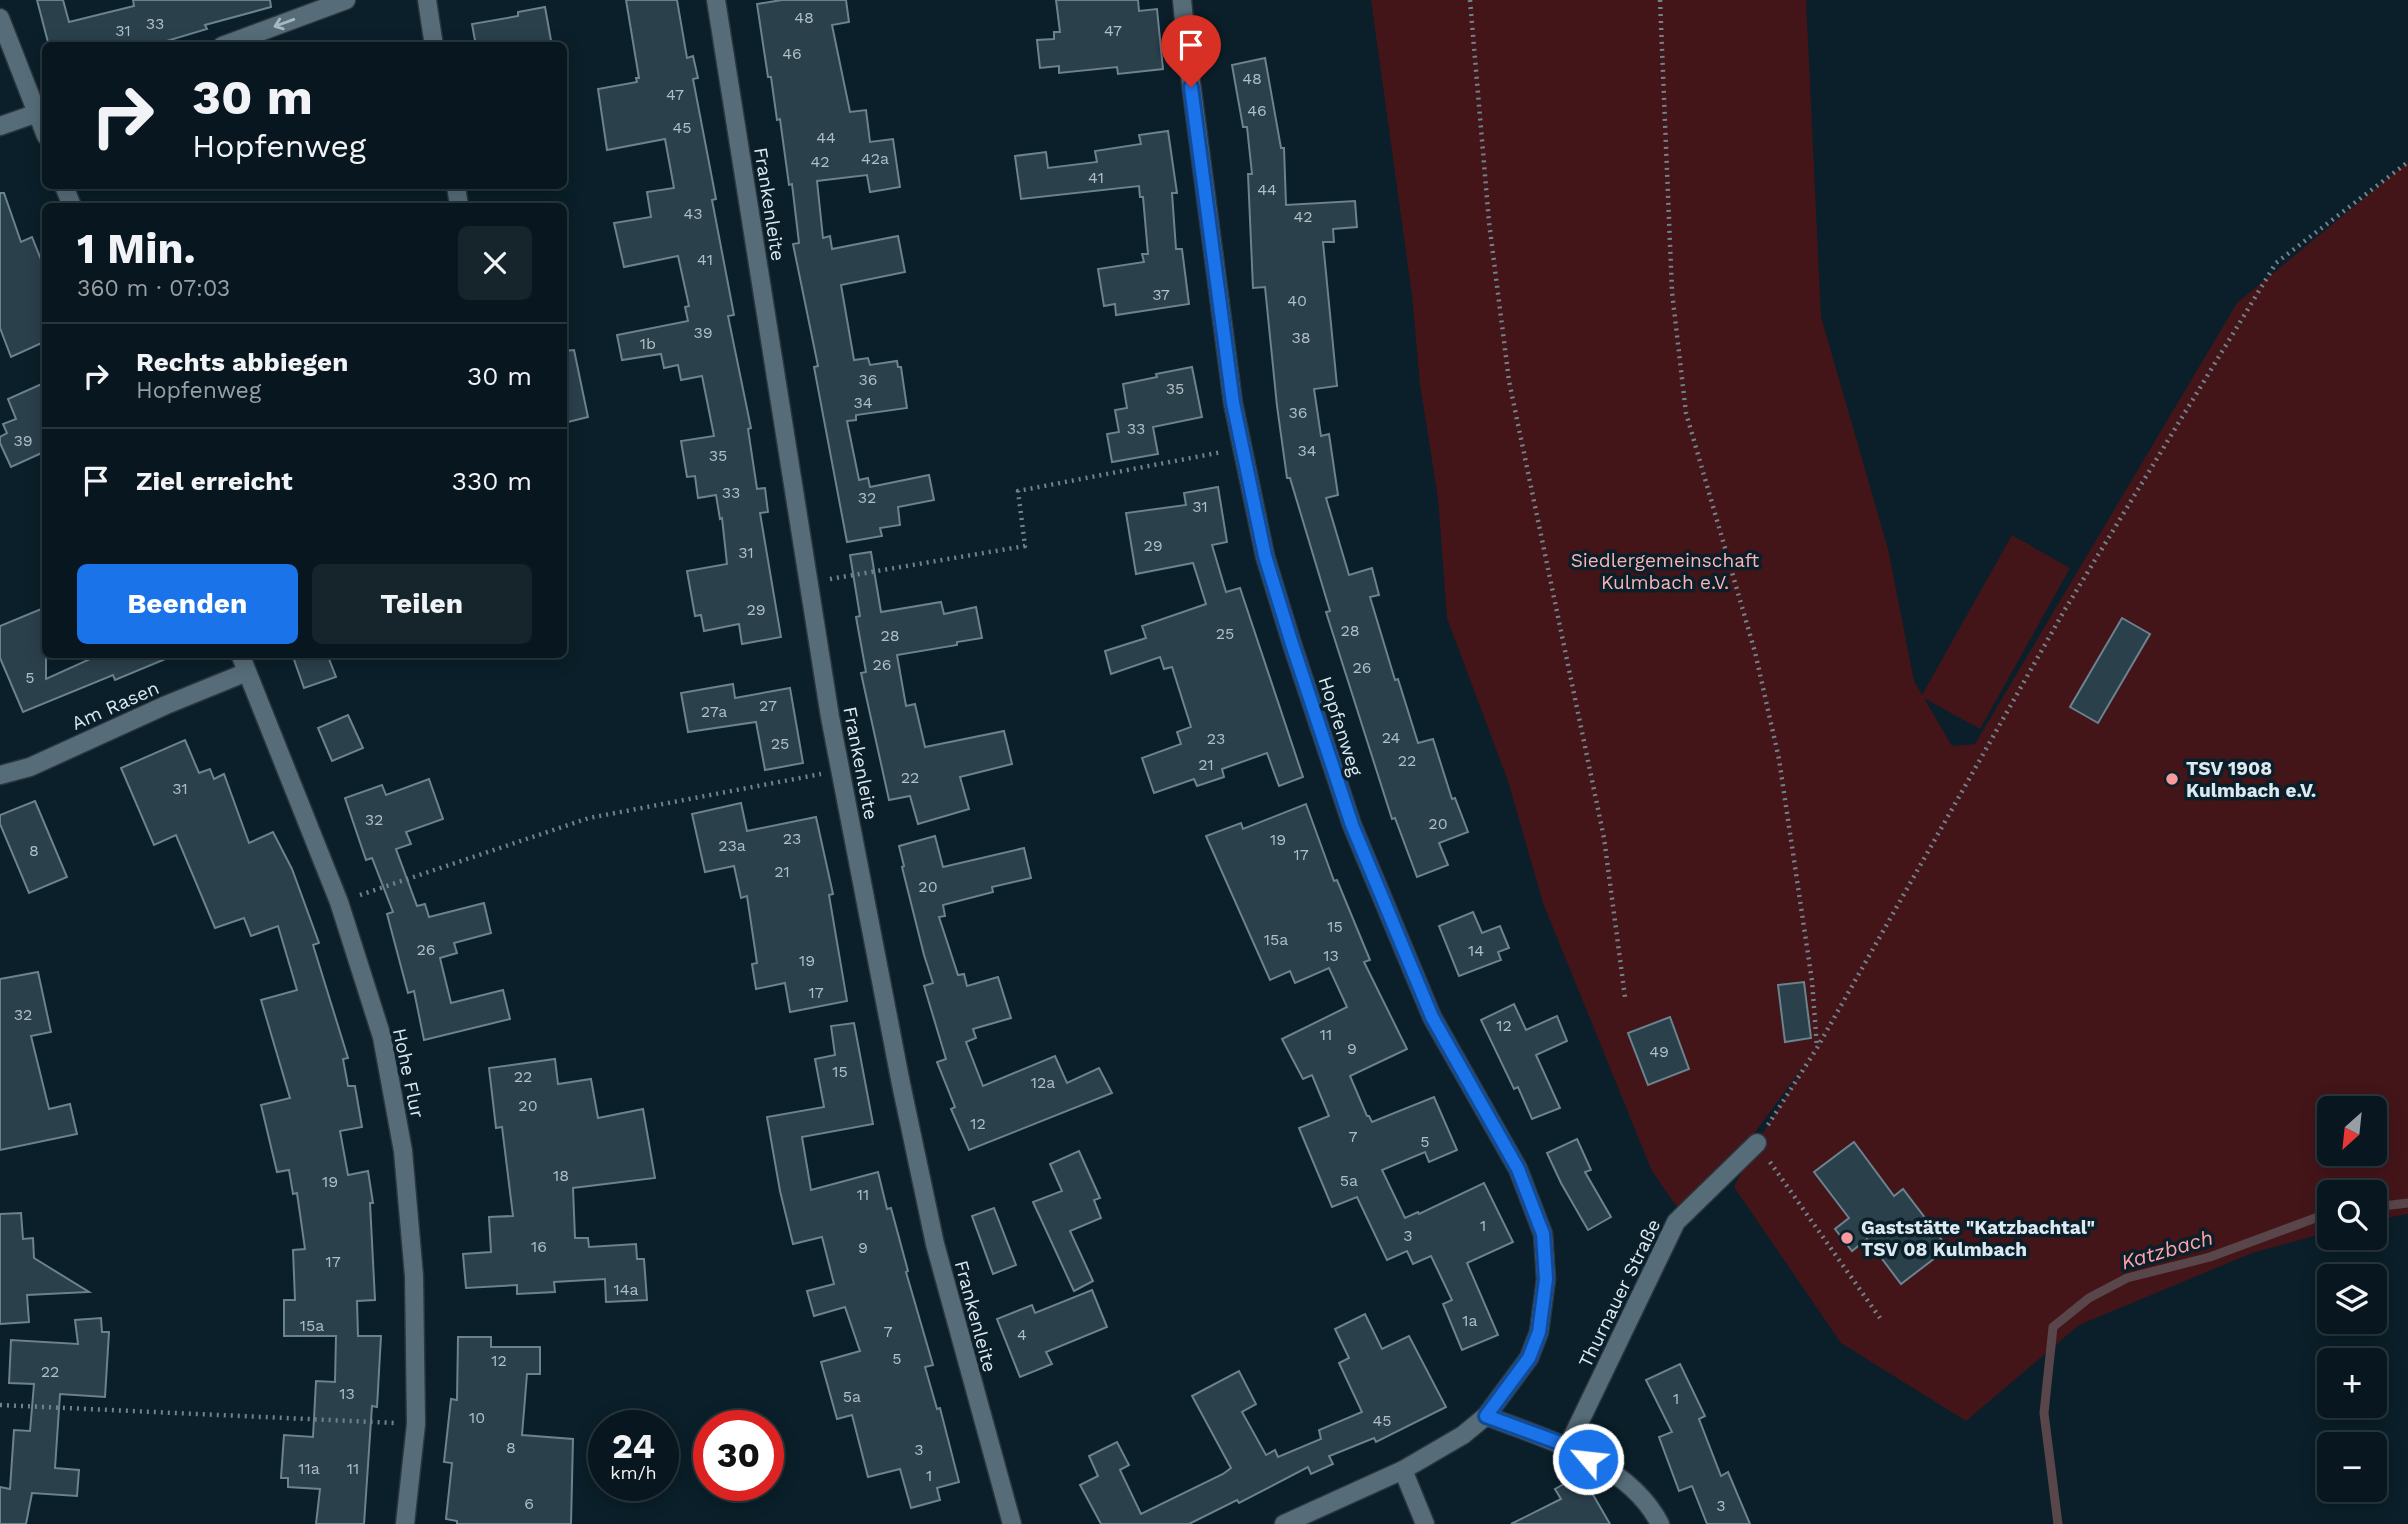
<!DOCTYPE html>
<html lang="de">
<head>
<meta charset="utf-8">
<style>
	body { margin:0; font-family:"Work Sans",sans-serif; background:#16242c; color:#f1f3f6; height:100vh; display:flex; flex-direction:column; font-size:26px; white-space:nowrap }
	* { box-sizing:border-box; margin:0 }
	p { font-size:23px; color:#989fa4 }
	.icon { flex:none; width:38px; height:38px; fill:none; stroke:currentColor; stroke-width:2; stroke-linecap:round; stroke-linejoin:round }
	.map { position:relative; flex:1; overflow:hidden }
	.details { position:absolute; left:42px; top:203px; width:525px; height:455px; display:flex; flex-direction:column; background:#08171f; border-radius:10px; box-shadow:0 4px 18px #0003,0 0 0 2px #29363d }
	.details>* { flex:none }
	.hud { position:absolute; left:42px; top:42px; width:525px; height:147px; border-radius:10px; box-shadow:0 4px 18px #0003,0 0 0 2px #29363d; background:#08171f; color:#f1f3f6; overflow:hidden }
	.needle { width:46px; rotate:207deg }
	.fabs { position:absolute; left:2317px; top:1096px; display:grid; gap:14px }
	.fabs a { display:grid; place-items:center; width:70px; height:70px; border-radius:10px; background:#08171f; box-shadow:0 4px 18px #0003,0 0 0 2px #29363d; font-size:35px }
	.speed { position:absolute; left:588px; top:1410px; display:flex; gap:14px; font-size:35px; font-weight:700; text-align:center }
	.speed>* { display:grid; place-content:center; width:91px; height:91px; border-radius:50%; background:#08171f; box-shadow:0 4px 18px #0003,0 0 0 2px #29363d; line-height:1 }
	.speed small { font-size:18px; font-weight:400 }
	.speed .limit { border:10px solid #d22; background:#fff; color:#111 }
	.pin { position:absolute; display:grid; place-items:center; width:60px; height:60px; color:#fff; margin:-72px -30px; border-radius:50% 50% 50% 0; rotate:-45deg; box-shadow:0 0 7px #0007 }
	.pin .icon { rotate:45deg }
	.me { position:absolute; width:77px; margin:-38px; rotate:298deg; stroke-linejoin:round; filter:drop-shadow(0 0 5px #0008) }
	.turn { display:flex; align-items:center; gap:24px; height:147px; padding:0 35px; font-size:32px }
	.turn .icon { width:91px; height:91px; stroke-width:2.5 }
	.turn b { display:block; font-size:49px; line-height:60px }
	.round { display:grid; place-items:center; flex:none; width:74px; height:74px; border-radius:10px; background:#16242c }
	.headline { display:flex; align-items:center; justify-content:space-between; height:119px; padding:0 35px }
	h1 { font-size:42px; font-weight:700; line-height:52px }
	.button { display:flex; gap:14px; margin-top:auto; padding:14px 35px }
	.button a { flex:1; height:80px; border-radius:10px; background:#1a73e8; color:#fff; font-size:28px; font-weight:700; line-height:80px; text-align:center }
	.button a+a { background:#16242c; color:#f1f3f6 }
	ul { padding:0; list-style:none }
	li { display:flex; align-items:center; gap:21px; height:105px; padding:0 35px; border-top:2px solid #29363d }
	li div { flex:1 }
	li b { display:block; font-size:26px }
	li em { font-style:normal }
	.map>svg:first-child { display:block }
</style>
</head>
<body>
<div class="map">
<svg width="2408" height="1524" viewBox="0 0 2408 1524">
	<rect width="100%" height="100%" fill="#0a1f29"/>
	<path fill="#431519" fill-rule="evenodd" d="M1371 0H1806L1821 317 1888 549 1914 681 1922 695 2012 535 2070 568 1980 729 1924 698 1952 746 1975 744 2237 303 2408 162V1214L2375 1220V1192H2329V1232L2252 1253 2079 1325 1966 1421 1841 1343 1734 1187 1757 1143 1809 1059 1753 1135 1679 1210 1652 1171 1543 903 1508 781 1447 618 1438 498 1420 384 1412 295ZM2329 1108H2375V1153H2329Z"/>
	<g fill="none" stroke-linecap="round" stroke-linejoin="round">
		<g stroke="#58464a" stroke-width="9">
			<polyline points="2375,1207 2408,1203"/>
			<polyline points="2058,1524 2044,1413 2053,1327 2089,1298 2127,1278 2210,1257 2329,1213"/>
		</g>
	</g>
	<g fill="#2a404b" stroke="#6b828f" stroke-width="2">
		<polygon points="37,0 63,0 69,22 134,6 133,0 270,0 271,7 205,25 207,29 150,46 49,46"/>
		<polygon points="626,0 677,0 687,58 693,56 698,78 693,79 716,199 712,200 734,315 728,316 751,428 748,429 757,489 765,488 768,512 760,513 781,637 742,644 739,624 704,631 701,615 695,616 687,571 727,564 722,518 720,519 716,495 698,498 695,476 687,477 681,441 714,436 702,376 681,380 678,365 664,368 661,354 622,360 617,335 688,321 685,307 689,306 678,256 624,267 614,223 651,217 647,192 674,188 665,139 607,150 598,89 637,82 636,78 639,78"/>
		<polygon points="782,0 846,0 849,22 832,25 850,112 866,110 870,142 893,139 900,187 870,192 867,175 817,181 823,238 830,236 832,249 898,236 905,272 841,285 854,360 868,358 870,365 897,361 898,367 901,367 907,408 856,415 856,420 847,421 859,480 868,478 870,487 929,475 934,500 898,507 900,525 880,528 882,536 847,542 814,367 818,366 793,244 799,243 792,184 789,185 780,119 777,120 771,77 768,77 757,4"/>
		<polygon points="1056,0 1138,0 1139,11 1157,9 1163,69 1118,74 1117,67 1059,73 1059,66 1040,68 1037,40 1054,39 1054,32 1060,32"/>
		<polygon points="545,7 552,46 476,46 472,24 518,16 518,12"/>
		<polygon points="1265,58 1281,148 1284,148 1286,205 1355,201 1357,227 1333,229 1334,242 1323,242 1337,386 1314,389 1321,436 1329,434 1338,495 1326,498 1349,575 1372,568 1379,595 1370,597 1395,680 1398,679 1418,743 1433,739 1452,799 1455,798 1468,832 1439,843 1448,865 1417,877 1395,818 1392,819 1326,612 1330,611 1290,478 1287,478 1277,406 1265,287 1253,288 1248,174 1252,174 1247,127 1243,127 1232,65"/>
		<polygon points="1168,131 1177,193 1172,193 1176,249 1182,249 1189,304 1116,315 1115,304 1104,306 1098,269 1144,262 1142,254 1148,254 1143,197 1140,197 1139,186 1021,199 1015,156 1046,152 1048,168 1097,162 1095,151 1141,144 1139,135"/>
		<polygon points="0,193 4,193 21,242 32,237 46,272 46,341 11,357 0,328"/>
		<polygon points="574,350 588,417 564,423 564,351"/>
		<polygon points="1192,367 1202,417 1153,427 1158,454 1112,462 1107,434 1119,432 1115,410 1127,408 1123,384 1157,377 1156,374"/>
		<polygon points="46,382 46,451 11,467 0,443 0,437 7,433 3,424 16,419 8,399"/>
		<polygon points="1218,487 1227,542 1212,545 1226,592 1240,588 1303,777 1279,786 1267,753 1222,769 1224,777 1197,786 1194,779 1154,793 1142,758 1181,744 1177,732 1191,727 1172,667 1164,669 1160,657 1111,674 1105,651 1146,638 1142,626 1206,604 1193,563 1136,574 1126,513 1186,505 1184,493"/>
		<polygon points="871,552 881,612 941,602 944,614 976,607 982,638 957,642 957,645 897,655 906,706 915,704 925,747 1004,731 1012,764 960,777 969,809 918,824 910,796 889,800 861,673 866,672 856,617 860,616 850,555"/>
		<polygon points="46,607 46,679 101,654 175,655 115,680 113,675 23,712 0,658 0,626"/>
		<polygon points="2122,618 2150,634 2098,723 2070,707"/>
		<polygon points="292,654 327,654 336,677 304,688"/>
		<polygon points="733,684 735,698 790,688 803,763 765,770 756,722 688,732 681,693"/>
		<polygon points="348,715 363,748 332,761 318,728"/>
		<polygon points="185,740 199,773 210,769 214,779 224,774 249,843 273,832 292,869 319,943 313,945 348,1058 343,1059 348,1086 355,1086 362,1127 340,1131 348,1175 368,1171 373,1203 370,1203 375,1300 357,1301 358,1336 381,1336 377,1407 372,1406 364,1524 316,1524 320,1489 288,1487 288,1478 281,1478 284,1435 313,1437 316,1381 335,1382 336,1336 284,1336 284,1300 295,1300 293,1250 305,1249 297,1193 293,1194 289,1170 277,1172 261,1105 290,1098 261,1000 297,990 278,926 251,936 244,918 215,928 176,835 154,845 121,768"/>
		<polygon points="429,779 443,819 406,832 411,844 396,849 417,906 425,904 429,917 484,903 491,933 454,943 457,953 440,958 451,1003 503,990 510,1019 424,1040 414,991 408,993 387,914 393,912 372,858 366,860 345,798 382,785 386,795"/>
		<polygon points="35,801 67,877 29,893 0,824 0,815"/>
		<polygon points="741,803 747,831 816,817 833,894 829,895 847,1001 790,1012 785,983 756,989 752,964 757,963 747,896 741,898 734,866 705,872 692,814"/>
		<polygon points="1306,804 1334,881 1337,880 1370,960 1364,962 1407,1049 1350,1076 1367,1116 1369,1116 1372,1122 1434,1097 1457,1150 1429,1162 1425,1152 1382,1170 1405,1218 1418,1212 1419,1214 1484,1183 1513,1242 1467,1263 1498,1335 1462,1350 1443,1304 1452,1300 1431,1256 1413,1264 1407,1251 1387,1260 1357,1197 1332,1207 1299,1128 1329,1116 1312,1075 1303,1079 1282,1039 1347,1007 1329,968 1295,983 1290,971 1270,980 1206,836 1241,823 1243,829"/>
		<polygon points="935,836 943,867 1024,848 1031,878 992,887 993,892 943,905 945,916 939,917 958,975 964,974 967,986 998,977 1011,1018 973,1029 976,1038 966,1042 983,1086 1055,1056 1067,1083 1099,1068 1112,1093 969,1150 951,1109 955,1107 937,1062 946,1059 924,986 933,983 924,955 902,867 904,866 899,846"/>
		<polygon points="1473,912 1482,933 1500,926 1509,948 1498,952 1501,960 1459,976 1439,926"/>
		<polygon points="38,972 51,1032 31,1036 49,1109 70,1104 77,1134 0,1150 0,979"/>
		<polygon points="1804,982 1811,1038 1785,1042 1778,985"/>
		<polygon points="1514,1004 1526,1030 1557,1016 1567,1041 1536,1055 1560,1108 1532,1119 1518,1087 1514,1089 1481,1020"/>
		<polygon points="1670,1017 1689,1069 1648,1085 1628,1033"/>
		<polygon points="854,1023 873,1124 802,1137 811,1190 878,1172 887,1209 891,1208 908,1271 906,1272 933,1365 925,1367 937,1409 940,1408 959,1482 937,1488 940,1500 911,1508 900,1469 868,1477 852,1415 837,1419 821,1362 860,1351 845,1307 814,1316 807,1291 834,1284 822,1237 793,1244 780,1191 767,1117 824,1107 815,1059 835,1055 831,1026"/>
		<polygon points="555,1059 558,1084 591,1079 598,1118 643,1109 655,1178 573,1188 575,1238 588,1238 589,1247 636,1244 637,1259 644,1259 647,1300 606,1302 605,1279 554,1282 555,1292 517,1294 517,1285 466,1288 463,1254 491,1252 489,1217 513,1216 502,1127 496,1128 489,1068"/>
		<polygon points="1577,1139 1591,1170 1585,1172 1611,1217 1588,1230 1561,1183 1547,1153"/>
		<polygon points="1854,1142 1894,1196 1903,1189 1948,1248 1901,1284 1867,1239 1852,1251 1835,1229 1849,1218 1814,1172"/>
		<polygon points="1079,1151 1100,1198 1094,1200 1101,1218 1070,1231 1093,1281 1074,1291 1033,1202 1062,1191 1050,1164"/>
		<polygon points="994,1208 1016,1265 993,1274 972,1216"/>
		<polygon points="21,1213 23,1239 33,1238 34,1258 89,1292 27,1295 29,1322 0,1324 0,1214"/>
		<polygon points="1092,1290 1107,1327 1046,1352 1052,1364 1020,1377 997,1319 1032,1305 1035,1313"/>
		<polygon points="1365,1314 1382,1349 1409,1336 1446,1407 1376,1442 1374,1438 1332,1455 1329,1456 1333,1464 1311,1474 1308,1467 1239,1503 1237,1500 1189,1524 1101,1524 1080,1485 1098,1476 1089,1456 1117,1442 1129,1465 1120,1470 1141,1514 1223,1474 1231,1468 1192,1396 1239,1371 1256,1404 1242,1412 1266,1455 1275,1450 1278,1457 1321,1439 1319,1430 1362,1412 1339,1363 1349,1358 1335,1329"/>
		<polygon points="101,1318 102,1332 109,1332 105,1397 60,1394 55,1468 79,1470 77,1496 32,1493 26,1524 0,1524 0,1487 10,1489 14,1430 30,1431 34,1384 9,1383 11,1340 78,1344 75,1320"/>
		<polygon points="458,1337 491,1337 491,1347 540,1347 540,1374 527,1374 522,1435 573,1439 571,1524 457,1524 457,1521 446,1519 452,1463 444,1462 451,1399 457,1400"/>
		<polygon points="1680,1364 1705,1416 1699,1419 1721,1476 1728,1472 1750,1524 1707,1524 1692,1486 1679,1491 1659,1437 1672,1432 1646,1380"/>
		<polygon points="1581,1474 1610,1524 1511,1524 1561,1499 1555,1489"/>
	</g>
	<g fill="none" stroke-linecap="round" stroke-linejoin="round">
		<g stroke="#2c363e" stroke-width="21">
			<g id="street">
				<polyline points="427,0 434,46"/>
				<polyline points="716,0 830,717 901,1084 935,1244 1012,1524"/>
				<polyline points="1182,0 1188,60 1233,403 1265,556 1292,644 1352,825 1432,1017 1518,1169 1543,1234 1546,1279 1539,1332 1529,1358 1486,1416 1463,1435 1403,1470 1284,1524"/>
				<polyline points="0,18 46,136"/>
				<polyline points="222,46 346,0"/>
				<polyline points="0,126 46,110"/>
				<polyline points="64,186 72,206"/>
				<polyline points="456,186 459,206"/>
				<polyline points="240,654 339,902 382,1037 403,1151 414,1276 416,1424 405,1524"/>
				<polyline points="0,775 30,767 166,705 247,672"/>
				<path d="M1486 1416C1547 1439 1629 1463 1660 1524"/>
				<polyline points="1568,1446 1676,1222 1757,1143"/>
				<polyline points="1403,1470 1425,1524"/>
			</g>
		</g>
		<g stroke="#71828b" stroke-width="4.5" stroke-dasharray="2 5" stroke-linecap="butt">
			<polyline points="1470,0 1489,222 1509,381 1604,838 1625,997"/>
			<polyline points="1660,0 1672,292 1686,413 1755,652 1779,759 1812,981 1817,1047"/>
			<polyline points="830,579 1025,546 1018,491 1222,452"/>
			<polyline points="360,895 589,818 821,774"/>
			<polyline points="1768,1125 1817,1048 2064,611 2276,263 2408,162"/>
			<polyline points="1770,1162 1880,1318"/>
			<polyline points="0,1405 395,1423"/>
		</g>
		<use href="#street" stroke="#566d79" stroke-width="18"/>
	</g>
	<defs><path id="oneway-shaft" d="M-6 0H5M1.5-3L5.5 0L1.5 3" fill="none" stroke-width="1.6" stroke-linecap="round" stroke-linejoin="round" transform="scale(1.75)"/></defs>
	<use stroke="#a6b7c0" href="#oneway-shaft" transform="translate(284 23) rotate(160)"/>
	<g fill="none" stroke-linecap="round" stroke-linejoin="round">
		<g stroke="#114b97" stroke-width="18">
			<polyline id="route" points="1191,87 1233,403 1265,556 1292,644 1352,825 1432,1017 1518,1169 1543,1234 1546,1279 1539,1332 1529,1358 1486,1416 1568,1446 1588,1459"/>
		</g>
		<use href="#route" stroke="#1a73e8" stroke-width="12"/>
	</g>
	<g fill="#f59b9d" stroke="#0a1f29" stroke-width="2.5">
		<circle cx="2172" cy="779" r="7"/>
		<circle cx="1847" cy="1238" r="7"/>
	</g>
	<g text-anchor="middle" stroke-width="7" stroke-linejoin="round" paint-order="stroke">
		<g font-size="16" fill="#b0bfc7">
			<text x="804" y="23">48</text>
			<text x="155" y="29">33</text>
			<text x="123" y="36">31</text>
			<text x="1113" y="36">47</text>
			<text x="792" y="59">46</text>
			<text x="1252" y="84">48</text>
			<text x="675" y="100">47</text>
			<text x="1257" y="116">46</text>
			<text x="682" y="133">45</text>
			<text x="826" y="143">44</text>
			<text x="875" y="164">42a</text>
			<text x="820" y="167">42</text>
			<text x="1096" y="183">41</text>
			<text x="1267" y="195">44</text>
			<text x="693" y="219">43</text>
			<text x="1303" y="222">42</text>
			<text x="705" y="265">41</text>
			<text x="1161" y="300">37</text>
			<text x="1297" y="306">40</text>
			<text x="703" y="338">39</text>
			<text x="1301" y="343">38</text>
			<text x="648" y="349">1b</text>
			<text x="868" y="385">36</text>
			<text x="1175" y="394">35</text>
			<text x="863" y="408">34</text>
			<text x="1298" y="418">36</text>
			<text x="1136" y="434">33</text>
			<text x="23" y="446">39</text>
			<text x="1307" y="456">34</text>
			<text x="718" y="461">35</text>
			<text x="731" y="498">33</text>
			<text x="867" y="503">32</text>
			<text x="1200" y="512">31</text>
			<text x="1153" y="551">29</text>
			<text x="746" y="558">31</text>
			<text x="756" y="615">29</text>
			<text x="1350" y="636">28</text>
			<text x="1225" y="639">25</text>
			<text x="890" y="641">28</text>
			<text x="882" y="670">26</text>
			<text x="1362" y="673">26</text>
			<text x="30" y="683">5</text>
			<text x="768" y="711">27</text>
			<text x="714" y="717">27a</text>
			<text x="1391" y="743">24</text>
			<text x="1216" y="744">23</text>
			<text x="780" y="749">25</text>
			<text x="1407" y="766">22</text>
			<text x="1206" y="770">21</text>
			<text x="910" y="783">22</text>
			<text x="180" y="794">31</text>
			<text x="374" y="825">32</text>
			<text x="1438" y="829">20</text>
			<text x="792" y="844">23</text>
			<text x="1278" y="845">19</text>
			<text x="732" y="851">23a</text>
			<text x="34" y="856">8</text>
			<text x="1301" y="860">17</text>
			<text x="782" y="877">21</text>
			<text x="928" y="892">20</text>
			<text x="1335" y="932">15</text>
			<text x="1276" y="945">15a</text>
			<text x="426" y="955">26</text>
			<text x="1476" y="956">14</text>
			<text x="1331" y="961">13</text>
			<text x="807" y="966">19</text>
			<text x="816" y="998">17</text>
			<text x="23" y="1020">32</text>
			<text x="1504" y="1031">12</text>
			<text x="1326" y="1040">11</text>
			<text x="1352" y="1054">9</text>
			<text x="1659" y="1057">49</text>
			<text x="840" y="1077">15</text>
			<text x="523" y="1082">22</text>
			<text x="1043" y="1088">12a</text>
			<text x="528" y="1111">20</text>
			<text x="978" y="1129">12</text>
			<text x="1353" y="1142">7</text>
			<text x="1425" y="1147">5</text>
			<text x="561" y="1181">18</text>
			<text x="1349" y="1186">5a</text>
			<text x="330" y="1187">19</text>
			<text x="863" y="1200">11</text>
			<text x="1483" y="1231">1</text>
			<text x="1408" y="1241">3</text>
			<text x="539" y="1252">16</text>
			<text x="863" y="1253">9</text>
			<text x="333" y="1267">17</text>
			<text x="626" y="1295">14a</text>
			<text x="1470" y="1326">1a</text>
			<text x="312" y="1331">15a</text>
			<text x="888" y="1337">7</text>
			<text x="1022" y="1340">4</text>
			<text x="897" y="1364">5</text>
			<text x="499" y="1366">12</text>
			<text x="50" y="1377">22</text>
			<text x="347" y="1399">13</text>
			<text x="852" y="1402">5a</text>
			<text x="1676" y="1404">1</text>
			<text x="477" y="1423">10</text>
			<text x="1382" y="1426">45</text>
			<text x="511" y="1453">8</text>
			<text x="919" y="1455">3</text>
			<text x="309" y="1474">11a</text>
			<text x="353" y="1474">11</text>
			<text x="929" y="1481">1</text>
			<text x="529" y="1509">6</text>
			<text x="1721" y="1511">3</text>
		</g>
		<g font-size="19" fill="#dce9f0" stroke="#0a1f29">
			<text transform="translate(770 204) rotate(81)" y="7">Frankenleite</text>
			<text transform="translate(115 705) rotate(-24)" y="7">Am Rasen</text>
			<text transform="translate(1341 726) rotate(72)" y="7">Hopfenweg</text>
			<text transform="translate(861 763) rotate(79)" y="7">Frankenleite</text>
			<text transform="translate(409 1073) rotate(78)" y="7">Hohe Flur</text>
			<text transform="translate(1619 1293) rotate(-64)" y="7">Thurnauer Straße</text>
			<text transform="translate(976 1316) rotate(75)" y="7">Frankenleite</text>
		</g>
		<g font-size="19" fill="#fab4b5" stroke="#0a1f29">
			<text x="1665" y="567">Siedlergemeinschaft<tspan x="1665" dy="22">Kulmbach e.V.</tspan></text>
		</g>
		<g font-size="19" font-weight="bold" fill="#dce9f0" stroke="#0a1f29" text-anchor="start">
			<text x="2186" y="775">TSV 1908<tspan x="2186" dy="22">Kulmbach e.V.</tspan></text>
			<text x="1861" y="1234">Gaststätte "Katzbachtal"<tspan x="1861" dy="22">TSV 08 Kulmbach</tspan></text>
		</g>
		<g font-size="21" font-style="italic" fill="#ffa3a6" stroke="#0a1f29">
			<text transform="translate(2167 1250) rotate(-16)" y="7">Katzbach</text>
		</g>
	</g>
</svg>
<div class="fabs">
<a><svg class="needle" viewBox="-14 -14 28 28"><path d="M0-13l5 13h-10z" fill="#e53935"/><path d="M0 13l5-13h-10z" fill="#989fa4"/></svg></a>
<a><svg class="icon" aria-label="search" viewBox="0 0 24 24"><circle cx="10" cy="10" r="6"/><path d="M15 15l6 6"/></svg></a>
<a><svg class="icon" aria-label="layers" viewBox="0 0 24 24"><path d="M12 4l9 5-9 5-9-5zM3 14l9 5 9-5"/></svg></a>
<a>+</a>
<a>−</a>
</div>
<div class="speed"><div>24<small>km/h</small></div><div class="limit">30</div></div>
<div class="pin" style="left:1191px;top:87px;background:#d93025"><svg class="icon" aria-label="arrive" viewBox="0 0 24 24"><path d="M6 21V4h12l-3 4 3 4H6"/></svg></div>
<svg class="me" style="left:1588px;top:1459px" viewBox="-20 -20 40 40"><circle r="17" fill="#1a73e8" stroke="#fff" stroke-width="3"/><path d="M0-11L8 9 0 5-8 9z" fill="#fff"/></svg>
<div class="hud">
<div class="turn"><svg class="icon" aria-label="right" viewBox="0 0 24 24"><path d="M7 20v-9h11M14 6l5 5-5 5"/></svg><div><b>30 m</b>Hopfenweg</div></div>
</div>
<section class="details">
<div class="headline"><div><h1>1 Min.</h1><p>360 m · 07:03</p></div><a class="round"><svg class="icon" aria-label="close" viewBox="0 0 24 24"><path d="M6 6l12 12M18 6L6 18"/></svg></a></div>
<ul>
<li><svg class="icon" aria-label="right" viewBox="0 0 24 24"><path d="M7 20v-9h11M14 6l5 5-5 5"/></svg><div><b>Rechts abbiegen</b><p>Hopfenweg</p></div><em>30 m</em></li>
<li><svg class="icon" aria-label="arrive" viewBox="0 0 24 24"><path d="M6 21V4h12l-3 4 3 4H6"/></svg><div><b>Ziel erreicht</b></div><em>330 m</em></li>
</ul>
<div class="button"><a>Beenden</a><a>Teilen</a></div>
</section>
</div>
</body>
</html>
